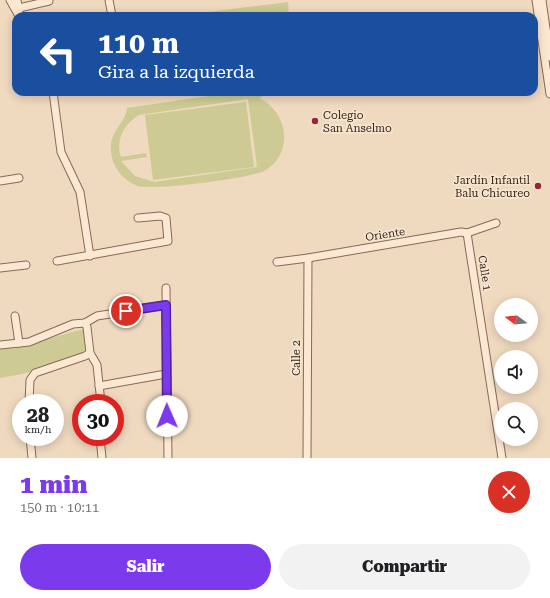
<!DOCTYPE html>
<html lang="es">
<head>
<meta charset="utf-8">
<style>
	body { margin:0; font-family:"Roboto Serif",serif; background:#f2f2f2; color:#202124; height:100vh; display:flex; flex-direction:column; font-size:15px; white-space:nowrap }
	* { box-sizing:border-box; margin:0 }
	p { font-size:13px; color:#757577 }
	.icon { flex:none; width:22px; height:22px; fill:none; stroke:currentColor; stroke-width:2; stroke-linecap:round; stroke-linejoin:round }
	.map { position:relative; height:458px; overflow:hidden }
	.sheet { display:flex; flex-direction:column; background:#fff; flex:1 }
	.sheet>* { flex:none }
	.top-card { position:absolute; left:12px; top:12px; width:526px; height:84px; border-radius:12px; box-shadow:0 2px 10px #0003; background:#1a4fa0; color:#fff; overflow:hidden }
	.needle { width:26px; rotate:286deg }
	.tools { position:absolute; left:494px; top:298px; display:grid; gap:8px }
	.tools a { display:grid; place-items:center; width:44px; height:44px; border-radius:50%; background:#fff; box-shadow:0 2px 10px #0003; font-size:20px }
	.speed { position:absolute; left:12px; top:394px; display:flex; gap:8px; font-size:20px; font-weight:700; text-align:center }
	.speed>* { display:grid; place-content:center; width:52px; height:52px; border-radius:50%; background:#fff; box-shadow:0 2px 10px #0003; line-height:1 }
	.speed small { font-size:10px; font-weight:400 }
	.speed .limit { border:6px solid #d22; background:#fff; color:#111 }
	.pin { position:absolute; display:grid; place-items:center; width:34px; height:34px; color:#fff; margin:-17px; border:2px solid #fff; border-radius:50%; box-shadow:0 1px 4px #0007 }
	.me { position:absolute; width:44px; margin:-22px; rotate:359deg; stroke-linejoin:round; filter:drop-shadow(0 0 3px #0008) }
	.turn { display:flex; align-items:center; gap:14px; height:84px; padding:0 20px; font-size:18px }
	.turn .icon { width:52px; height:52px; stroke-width:2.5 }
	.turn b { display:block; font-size:28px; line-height:34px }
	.round { display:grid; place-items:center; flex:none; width:42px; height:42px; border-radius:21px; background:#f2f2f2 }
	.headline { display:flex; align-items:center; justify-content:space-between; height:68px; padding:0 20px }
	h1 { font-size:24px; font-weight:800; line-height:30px; color:#7c3aed }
	.action { display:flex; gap:8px; margin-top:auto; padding:8px 20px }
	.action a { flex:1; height:46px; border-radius:24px; background:#7c3aed; color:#fff; font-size:16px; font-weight:800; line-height:46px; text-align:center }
	.action a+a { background:#f2f2f2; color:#202124 }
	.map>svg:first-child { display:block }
</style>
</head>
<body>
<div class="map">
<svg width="550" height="458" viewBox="0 0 550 458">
	<rect width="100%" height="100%" fill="#efd9bf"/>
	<g fill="#cdcb93" fill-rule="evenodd">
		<polygon points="288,2 289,16 191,16 191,14"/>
		<path d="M236 92H261L262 97 259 98C289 112 294 155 264 171 251 178 151 191 138 186 126 182 117 172 113 161 104 132 125 127 127 108ZM248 99 257 167 154 182 135 176 121 161 147 157 146 153 121 157C115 140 124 124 139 115Z"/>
		<polygon points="246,102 254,167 153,180 145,115"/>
		<polygon points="83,329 85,330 88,354 27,373 0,378 0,348 30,344"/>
	</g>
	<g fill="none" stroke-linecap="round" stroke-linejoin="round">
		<g stroke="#886957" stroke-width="9">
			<g id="minor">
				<polyline points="10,0 19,16"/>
				<polyline points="17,0 19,12"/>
				<polyline points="109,0 112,16"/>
				<polyline points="536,0 550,94"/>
				<polyline points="542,0 550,57"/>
				<polyline points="19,8 49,1"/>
				<polyline points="53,92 61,152 80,192 90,256"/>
				<polyline points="0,181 19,178"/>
				<polyline points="467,233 502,458"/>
				<polyline points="57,261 168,241 166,218 160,216 138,218"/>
				<polyline points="277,262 308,258 461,232 467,233 496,223"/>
				<polyline points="0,268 26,265"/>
				<polyline points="166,288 168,458"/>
				<polyline points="15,316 19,343"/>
				<polyline points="85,323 87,327 90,353 97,365 101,403"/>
				<polyline points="0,345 29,342 73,324 85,323 97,316 166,305"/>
				<polyline points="99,386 166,374"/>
				<polyline points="29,403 30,380 35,373 85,356 90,353"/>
				<polyline points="30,437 32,458"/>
				<polyline points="100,437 102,458"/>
				<polyline points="30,441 48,438"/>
				<polyline points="307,458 308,258"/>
			</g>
		</g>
		<use href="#minor" stroke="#fae8d2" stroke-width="7"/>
	</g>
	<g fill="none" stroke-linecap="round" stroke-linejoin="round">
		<g stroke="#51269a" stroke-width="10">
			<polyline id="route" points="126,311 166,305 167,416"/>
		</g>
		<use href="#route" stroke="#7c3aed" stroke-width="7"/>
	</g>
	<g fill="#992539" stroke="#f6e5cf" stroke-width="1.5">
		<circle cx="315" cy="121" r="4"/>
		<circle cx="538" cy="186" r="4"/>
	</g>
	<g text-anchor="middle" stroke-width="3.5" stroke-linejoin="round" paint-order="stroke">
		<g font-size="11" fill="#37251c" stroke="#f6e5cf" text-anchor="start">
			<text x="323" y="119">Colegio<tspan x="323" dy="13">San Anselmo</tspan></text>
			<text x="530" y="184" text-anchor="end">Jardín Infantil<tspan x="530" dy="13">Balu Chicureo</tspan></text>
		</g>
		<g font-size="11" fill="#37251c" stroke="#f6e5cf">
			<text transform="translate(385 234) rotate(-9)" y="4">Oriente</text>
			<text transform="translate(485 273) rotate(81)" y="4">Calle 1</text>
			<text transform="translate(296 358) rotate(-90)" y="4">Calle 2</text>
		</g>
	</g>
</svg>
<div class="tools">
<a><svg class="needle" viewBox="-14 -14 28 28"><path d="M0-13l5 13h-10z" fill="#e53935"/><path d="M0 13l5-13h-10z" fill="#757577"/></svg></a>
<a><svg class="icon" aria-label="sound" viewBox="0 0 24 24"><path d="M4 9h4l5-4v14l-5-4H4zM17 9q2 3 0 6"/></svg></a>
<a><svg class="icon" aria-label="search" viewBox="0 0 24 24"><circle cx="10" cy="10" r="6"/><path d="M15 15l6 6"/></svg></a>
</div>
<div class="speed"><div>28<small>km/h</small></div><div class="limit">30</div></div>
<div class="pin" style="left:126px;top:311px;background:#d93025"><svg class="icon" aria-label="arrive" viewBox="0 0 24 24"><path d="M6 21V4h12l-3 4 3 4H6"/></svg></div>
<svg class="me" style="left:167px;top:416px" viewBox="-20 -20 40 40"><circle r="19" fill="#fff"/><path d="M0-13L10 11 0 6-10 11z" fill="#7c3aed"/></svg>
<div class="top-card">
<div class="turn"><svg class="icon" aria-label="left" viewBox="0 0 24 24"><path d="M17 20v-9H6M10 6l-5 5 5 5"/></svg><div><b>110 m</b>Gira a la izquierda</div></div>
</div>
</div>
<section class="sheet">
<div class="headline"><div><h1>1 min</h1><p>150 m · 10:11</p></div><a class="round" style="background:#d93025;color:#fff"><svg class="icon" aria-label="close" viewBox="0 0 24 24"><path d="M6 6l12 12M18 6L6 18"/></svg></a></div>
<div class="action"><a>Salir</a><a>Compartir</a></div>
</section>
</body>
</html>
